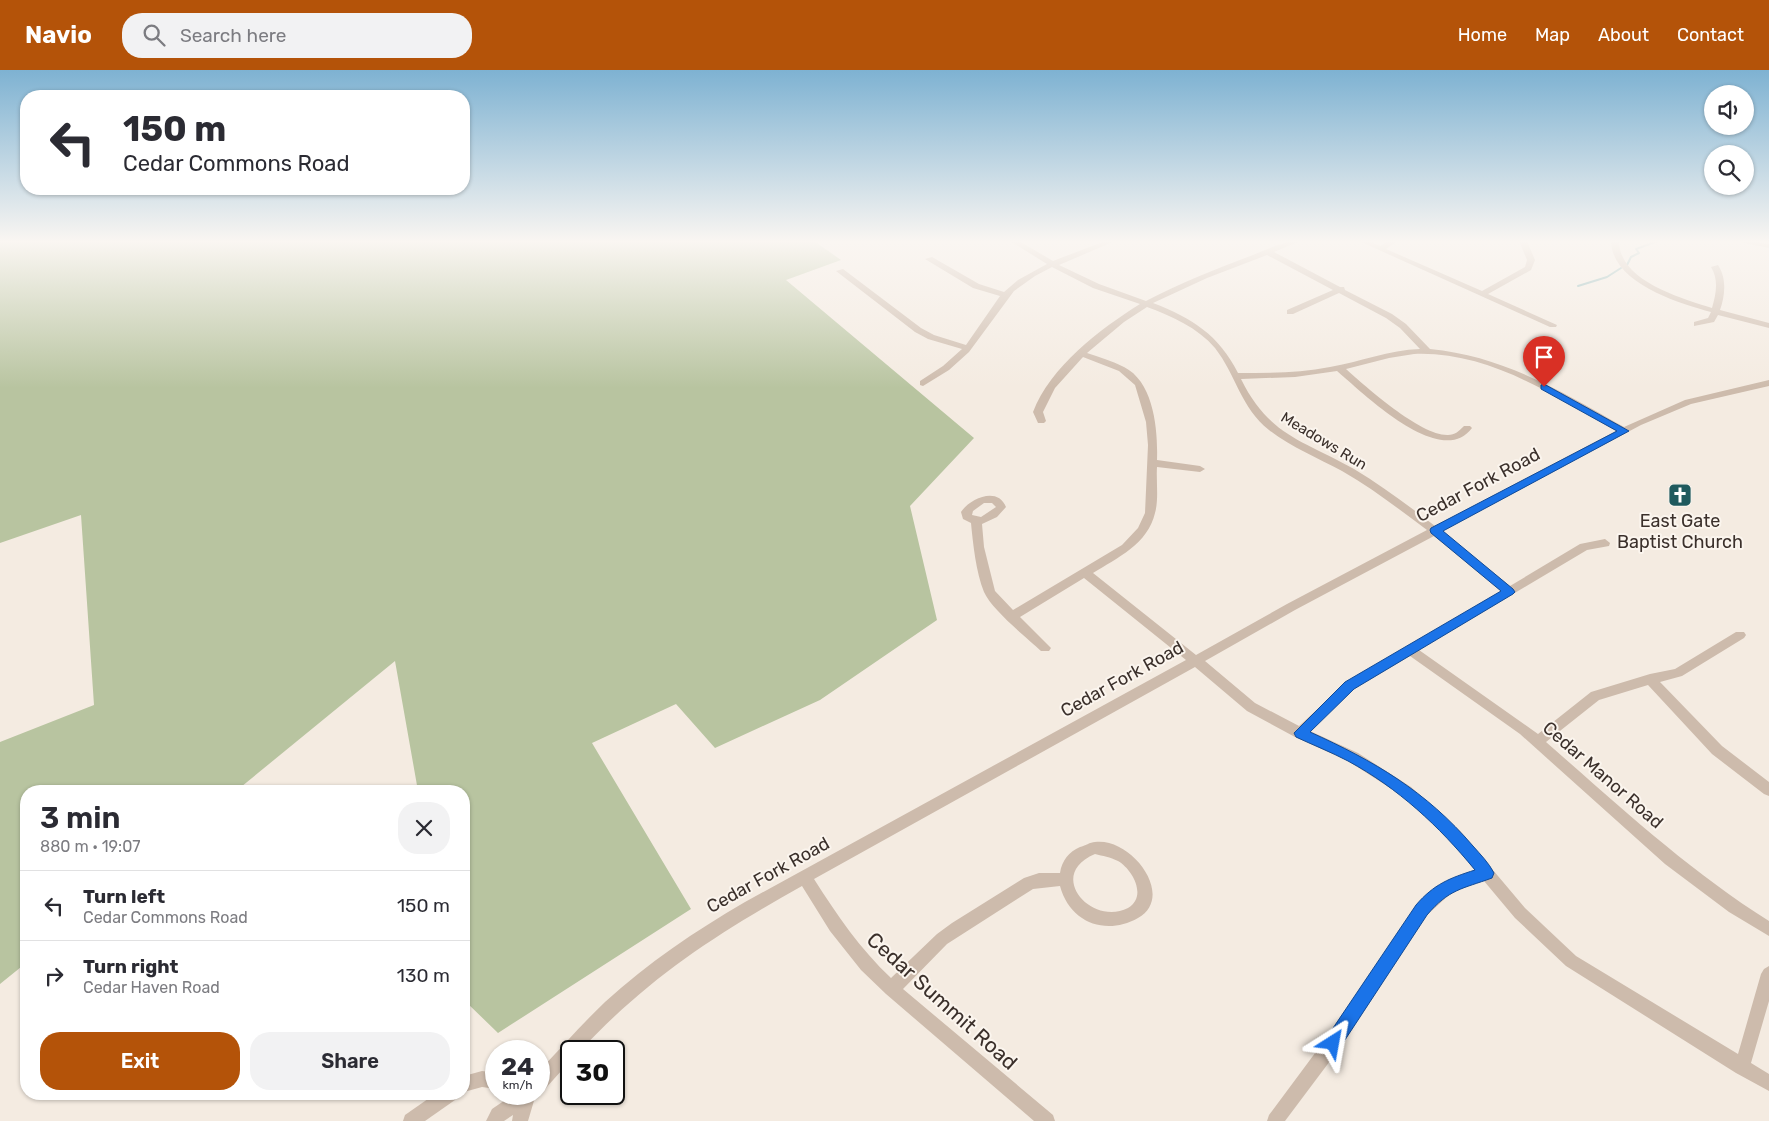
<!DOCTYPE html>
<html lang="en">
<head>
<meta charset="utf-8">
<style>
	body { margin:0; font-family:Rubik,sans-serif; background:#f2f2f3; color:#2b2b33; height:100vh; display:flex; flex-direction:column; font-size:19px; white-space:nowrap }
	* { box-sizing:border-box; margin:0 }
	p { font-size:16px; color:#7c7c81 }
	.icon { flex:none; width:28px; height:28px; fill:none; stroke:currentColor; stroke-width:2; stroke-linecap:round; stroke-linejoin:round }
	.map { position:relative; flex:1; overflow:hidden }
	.details { position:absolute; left:20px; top:715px; width:450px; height:315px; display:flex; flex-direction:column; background:#fff; border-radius:20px; box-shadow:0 1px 4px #0004 }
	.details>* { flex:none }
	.guide { position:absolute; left:20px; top:20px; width:450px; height:105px; border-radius:20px; box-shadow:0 1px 4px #0004; background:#fff; color:#2b2b33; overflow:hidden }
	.fabs { position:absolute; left:1704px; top:15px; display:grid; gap:10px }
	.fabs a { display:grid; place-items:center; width:50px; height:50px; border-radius:50%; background:#fff; box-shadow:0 1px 4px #0004; font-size:25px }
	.speed { position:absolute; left:485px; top:970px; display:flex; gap:10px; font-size:25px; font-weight:700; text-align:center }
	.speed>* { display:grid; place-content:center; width:65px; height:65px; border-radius:50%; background:#fff; box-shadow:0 1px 4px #0004; line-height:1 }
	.speed small { font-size:12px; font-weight:400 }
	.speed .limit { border:2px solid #111; border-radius:8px; background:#fff; color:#111 }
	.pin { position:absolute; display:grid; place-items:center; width:42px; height:42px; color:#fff; margin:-51px -21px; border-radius:50% 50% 50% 0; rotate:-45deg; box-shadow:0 0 5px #0007 }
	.pin .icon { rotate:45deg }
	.me { position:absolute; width:55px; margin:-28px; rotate:34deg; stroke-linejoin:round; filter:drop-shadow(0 0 4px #0008) }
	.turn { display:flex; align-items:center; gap:18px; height:105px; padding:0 20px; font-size:22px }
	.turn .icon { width:65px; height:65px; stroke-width:2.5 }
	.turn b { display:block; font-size:35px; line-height:42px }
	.round { display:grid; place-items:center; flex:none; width:52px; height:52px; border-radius:20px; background:#f2f2f3 }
	.head { display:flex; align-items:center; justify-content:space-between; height:85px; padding:0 20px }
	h1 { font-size:30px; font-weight:600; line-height:38px }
	.button { display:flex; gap:10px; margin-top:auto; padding:10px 20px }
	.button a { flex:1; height:58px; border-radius:20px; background:#b45309; color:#fff; font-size:20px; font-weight:600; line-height:58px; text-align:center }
	.button a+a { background:#f2f2f3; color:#2b2b33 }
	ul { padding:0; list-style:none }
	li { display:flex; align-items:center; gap:15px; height:70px; padding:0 20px; border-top:1px solid #e1e1e2 }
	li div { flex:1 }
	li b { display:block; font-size:19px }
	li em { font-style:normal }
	header { display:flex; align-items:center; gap:30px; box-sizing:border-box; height:70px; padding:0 25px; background:#b45309; color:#fff }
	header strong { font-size:24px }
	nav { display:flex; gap:28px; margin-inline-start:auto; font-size:18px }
	.search { width:350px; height:45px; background:#f2f2f3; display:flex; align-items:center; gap:12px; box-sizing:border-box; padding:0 18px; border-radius:20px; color:#7c7c81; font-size:19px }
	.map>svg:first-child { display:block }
</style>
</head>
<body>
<header>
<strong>Navio</strong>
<div class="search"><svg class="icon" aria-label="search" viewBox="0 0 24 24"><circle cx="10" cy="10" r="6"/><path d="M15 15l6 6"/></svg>Search here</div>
<nav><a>Home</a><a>Map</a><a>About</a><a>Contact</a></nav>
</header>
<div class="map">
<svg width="1769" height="1051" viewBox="0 0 1769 1051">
	<rect width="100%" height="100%" fill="#f4ebe1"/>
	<polygon fill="#b8c4a0" points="0,171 814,171 841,190 786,210 974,368 910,436 937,550 820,630 715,678 676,634 592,673 691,839 498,963 464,930 464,721 418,721 395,591 236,721 26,721 26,893 0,914 0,672 94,635 81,445 0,473"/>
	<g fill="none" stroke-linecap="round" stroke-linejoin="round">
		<g stroke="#7fb0b2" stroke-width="2">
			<polyline points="1627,195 1631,187 1639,183 1636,179 1658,171"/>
			<polyline points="1578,216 1607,207 1621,198"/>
		</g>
		<g fill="#cdbbac" fill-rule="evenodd">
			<path d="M1010 171H1019L1053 191 1105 171H1115L1059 195 1099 214 1146 231C1180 213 1216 199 1253 185 1268 179 1284 171 1300 171L1274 182 1340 217H1344L1345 220 1392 244 1406 254 1430 279C1503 286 1561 321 1624 357L1685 330 1769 310V316L1691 334 1641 355 1442 461 1510 516 1580 474 1605 469 1610 473 1609 476 1587 480 1419 580 1538 664 1591 622 1650 604 1675 599 1736 562H1744L1746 565 1744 568 1682 606 1660 612 1722 676 1769 712V726L1764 724 1712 684 1648 615 1599 630 1546 672C1618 735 1688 800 1769 851V866L1729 842 1665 794 1520 664 1410 586 1354 619 1310 661 1358 683 1411 717 1460 761 1525 838 1576 886 1738 984 1761 904 1764 899 1769 896V931L1751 993 1769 1004V1021L1736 1003 1566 896 1515 848 1484 811 1464 817 1449 825 1427 845 1339 979 1285 1051H1267L1269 1045 1327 967 1417 835 1439 816 1475 800 1450 769 1401 725 1348 691 1295 667 1247 641 1195 597 814 809C837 845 860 879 891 908L937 864 952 853 1024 808 1039 803H1060C1062 790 1069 782 1080 777 1085 776 1090 772 1095 772 1132 767 1176 827 1138 848 1106 866 1070 853 1060 816L1033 819 947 874 903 919 1053 1045 1055 1051H1034L886 924 861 900 830 861 802 816C716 864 648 908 580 981H571V990L545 1019 539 1021V1001C561 978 582 954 605 932 648 893 695 861 745 832L1186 590 1084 508 1020 547 1051 578 1049 581H1041C1026 567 992 540 984 522 976 502 973 474 971 453L963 449 961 442C970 428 998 416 1006 437L997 447 982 454 984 477 995 521 1013 540 1122 475 1138 458 1145 443 1148 375 1146 352 1135 315 1119 301 1083 287 1055 318 1043 342 1046 351 1044 353H1038L1033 342C1050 297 1100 259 1140 234L1093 218 1052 197 1035 206 1014 221 969 282 949 300 923 316 920 315V311L943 296 962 279 928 269 915 262 836 201 843 199 921 258 934 265 966 275 1000 226 973 218 925 189 932 187 979 214 1004 222 1018 210 1047 194ZM1267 185 1333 220 1287 240V244H1293L1339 223 1386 248 1400 258 1420 279C1389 280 1360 292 1330 297 1300 303 1269 303 1238 303 1219 265 1192 248 1153 233L1207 208ZM1147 237C1172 246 1198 258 1215 278 1236 305 1241 338 1269 360 1291 377 1318 388 1342 401 1372 418 1400 440 1427 460L1287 534 1196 585 1093 503C1117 488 1148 474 1155 443 1159 429 1156 411 1157 397L1200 402 1205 399 1200 396 1157 390C1158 360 1154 312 1124 297 1112 291 1099 287 1087 283L1124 252ZM1414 284C1488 281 1554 325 1616 361L1435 456C1409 436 1382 416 1354 399 1303 370 1269 366 1241 309L1295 307 1337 301C1363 323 1441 400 1472 358L1470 356H1464C1459 361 1455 365 1448 365 1421 366 1366 317 1346 299L1389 288ZM984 433H992L996 437 981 447 972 445 973 441ZM1434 466 1501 521 1346 613 1299 656 1255 633 1205 591 1295 540ZM1095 784C1103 786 1110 787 1118 791 1132 799 1148 826 1128 838 1092 857 1045 805 1095 784Z"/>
			<polygon points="1359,171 1369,171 1380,176 1388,171 1397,171 1386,179 1482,221 1525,197 1527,190 1519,171 1527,171 1535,190 1531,200 1488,224 1557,255 1556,257 1550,257"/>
			<path d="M1611 171H1619C1619 211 1681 228 1712 238 1716 224 1719 210 1711 197L1718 195C1727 209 1725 225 1720 240L1769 253V258L1718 245 1714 252 1694 256V252L1708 248 1711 242C1678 233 1612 213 1611 171Z"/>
			<polygon points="1744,171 1769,174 1769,178 1744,173"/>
			<polygon points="482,1001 496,1003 496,1019 482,1017 464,1022 464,1006"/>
			<polygon points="435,1024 457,1024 455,1030 425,1051 403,1051 405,1045"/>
			<polygon points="514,1024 536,1024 528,1051 512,1051 513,1045 504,1051 486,1051 492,1039"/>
		</g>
	</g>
	<linearGradient id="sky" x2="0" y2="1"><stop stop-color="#7eb2d2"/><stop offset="0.54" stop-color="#faf6f2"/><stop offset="1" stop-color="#faf6f2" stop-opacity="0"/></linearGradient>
	<rect width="1769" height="318" fill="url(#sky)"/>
	<path fill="#1a73e8" stroke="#114b97" d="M1544 314 1629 361 1443 461 1513 519 1515 522 1513 524 1354 619 1310 662C1374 691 1426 721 1473 776 1480 784 1489 793 1494 803L1492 808C1462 819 1449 819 1427 845L1339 979 1333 981 1327 979 1325 973 1327 967 1416 835C1434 814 1450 808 1475 800 1439 756 1398 718 1348 691 1331 682 1313 675 1296 667L1294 663 1345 612 1501 521 1431 463 1430 460 1431 458 1617 361 1541 319V315Z"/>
	<defs>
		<g id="church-square" transform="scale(1.25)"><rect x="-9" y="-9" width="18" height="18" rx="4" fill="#1f5a5e" stroke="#fbf5ee"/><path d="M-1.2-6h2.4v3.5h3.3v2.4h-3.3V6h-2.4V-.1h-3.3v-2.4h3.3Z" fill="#fff"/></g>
	</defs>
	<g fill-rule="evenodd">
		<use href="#church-square" x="1680" y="425"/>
	</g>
	<g text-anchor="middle" stroke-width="4" stroke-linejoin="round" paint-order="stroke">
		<g font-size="15" fill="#3b302b" stroke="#fbf5ee">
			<text transform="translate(1324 371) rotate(31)" y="5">Meadows Run</text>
		</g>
		<g font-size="18" fill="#3b302b" stroke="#fbf5ee">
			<text transform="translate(1478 415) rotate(-28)" y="6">Cedar Fork Road</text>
			<text transform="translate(1122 609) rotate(-29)" y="6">Cedar Fork Road</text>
			<text transform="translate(1603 705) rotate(41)" y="6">Cedar Manor Road</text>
			<text transform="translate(768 805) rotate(-29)" y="6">Cedar Fork Road</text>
		</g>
		<g font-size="18" fill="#3b302b" stroke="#fbf5ee">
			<text x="1680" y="457">East Gate<tspan x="1680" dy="21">Baptist Church</tspan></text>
		</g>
		<g font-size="21" fill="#3b302b" stroke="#fbf5ee">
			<text transform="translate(942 931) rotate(42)" y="7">Cedar Summit Road</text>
		</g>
	</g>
</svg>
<div class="fabs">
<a><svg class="icon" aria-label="sound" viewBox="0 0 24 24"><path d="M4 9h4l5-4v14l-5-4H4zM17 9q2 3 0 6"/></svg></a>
<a><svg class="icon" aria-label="search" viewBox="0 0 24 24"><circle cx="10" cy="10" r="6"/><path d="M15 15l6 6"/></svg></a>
</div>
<div class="speed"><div>24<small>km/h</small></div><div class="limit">30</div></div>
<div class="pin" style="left:1544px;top:317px;background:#d93025"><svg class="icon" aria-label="arrive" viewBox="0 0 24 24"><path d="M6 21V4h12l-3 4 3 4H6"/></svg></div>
<svg class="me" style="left:1333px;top:973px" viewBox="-20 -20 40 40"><path d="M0-17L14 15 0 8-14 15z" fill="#1a73e8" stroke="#fff" stroke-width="4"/></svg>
<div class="guide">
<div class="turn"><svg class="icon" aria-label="left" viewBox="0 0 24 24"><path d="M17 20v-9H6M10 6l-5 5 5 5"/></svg><div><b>150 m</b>Cedar Commons Road</div></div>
</div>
<section class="details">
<div class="head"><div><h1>3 min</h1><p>880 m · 19:07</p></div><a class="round"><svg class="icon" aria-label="close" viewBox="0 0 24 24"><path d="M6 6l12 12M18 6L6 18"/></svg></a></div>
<ul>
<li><svg class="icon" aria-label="left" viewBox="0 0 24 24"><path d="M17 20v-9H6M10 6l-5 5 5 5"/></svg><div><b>Turn left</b><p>Cedar Commons Road</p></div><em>150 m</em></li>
<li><svg class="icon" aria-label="right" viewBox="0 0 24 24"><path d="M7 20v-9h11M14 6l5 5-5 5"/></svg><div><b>Turn right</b><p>Cedar Haven Road</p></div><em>130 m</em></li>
</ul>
<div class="button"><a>Exit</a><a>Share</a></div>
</section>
</div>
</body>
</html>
